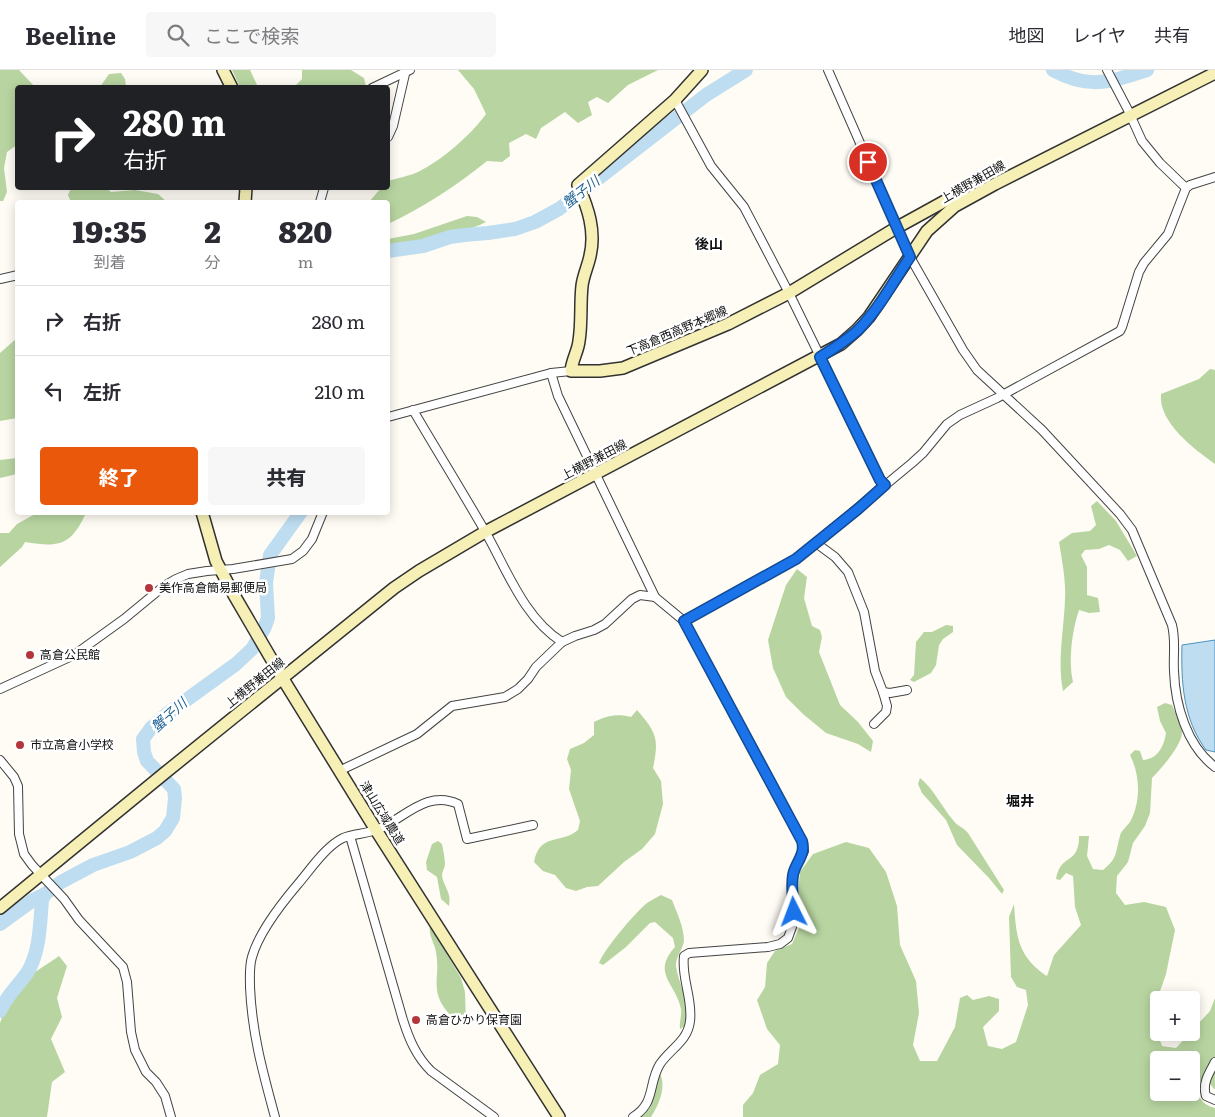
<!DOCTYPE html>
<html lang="ja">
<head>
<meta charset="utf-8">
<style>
	body { margin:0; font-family:Literata,"Noto Sans JP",serif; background:#f7f7f7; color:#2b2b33; height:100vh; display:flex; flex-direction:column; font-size:19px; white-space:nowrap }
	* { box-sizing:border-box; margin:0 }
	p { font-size:16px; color:#7c7c81 }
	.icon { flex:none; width:28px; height:28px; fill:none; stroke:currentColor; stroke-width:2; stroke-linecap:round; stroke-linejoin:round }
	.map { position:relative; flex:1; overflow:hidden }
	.details { position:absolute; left:15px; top:130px; width:375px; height:315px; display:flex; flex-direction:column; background:#fff; border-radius:5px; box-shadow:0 2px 12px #0003 }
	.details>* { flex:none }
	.banner { position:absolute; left:15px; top:15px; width:375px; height:105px; border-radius:5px; box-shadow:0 2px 12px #0003; background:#202124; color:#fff; overflow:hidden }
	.buttons { position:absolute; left:1150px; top:921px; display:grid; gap:10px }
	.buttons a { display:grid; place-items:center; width:50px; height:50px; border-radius:5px; background:#fff; box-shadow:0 2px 12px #0003; font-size:25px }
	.pin { position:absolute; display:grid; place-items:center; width:42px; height:42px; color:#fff; margin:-21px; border:2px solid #fff; border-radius:50%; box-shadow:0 1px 5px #0007 }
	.me { position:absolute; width:55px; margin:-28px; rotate:357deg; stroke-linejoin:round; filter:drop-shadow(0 0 4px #0008) }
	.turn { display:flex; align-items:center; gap:18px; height:105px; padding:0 25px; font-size:22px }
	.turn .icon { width:65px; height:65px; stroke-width:2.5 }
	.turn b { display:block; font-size:35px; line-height:42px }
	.eta { display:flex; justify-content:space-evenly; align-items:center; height:85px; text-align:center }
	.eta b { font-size:30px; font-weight:800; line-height:35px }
	.primary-button { display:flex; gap:10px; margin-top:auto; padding:10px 25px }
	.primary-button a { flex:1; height:58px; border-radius:5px; background:#ea580c; color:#fff; font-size:20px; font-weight:800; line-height:58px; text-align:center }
	.primary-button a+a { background:#f7f7f7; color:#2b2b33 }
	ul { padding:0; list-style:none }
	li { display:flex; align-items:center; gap:15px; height:70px; padding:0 25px; border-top:1px solid #e1e1e2 }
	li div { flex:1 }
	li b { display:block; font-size:19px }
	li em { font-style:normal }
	header { display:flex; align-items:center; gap:30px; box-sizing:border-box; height:70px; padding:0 25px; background:#fff; border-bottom:1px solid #e1e1e2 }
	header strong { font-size:24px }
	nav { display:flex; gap:28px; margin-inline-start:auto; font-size:18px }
	.search { width:350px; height:45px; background:#f7f7f7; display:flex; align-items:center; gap:12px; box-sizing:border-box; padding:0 18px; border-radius:5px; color:#7c7c81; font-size:19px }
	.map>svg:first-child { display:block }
</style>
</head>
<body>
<header>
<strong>Beeline</strong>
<div class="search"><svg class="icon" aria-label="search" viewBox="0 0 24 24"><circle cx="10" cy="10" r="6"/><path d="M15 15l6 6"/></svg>ここで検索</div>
<nav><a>地図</a><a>レイヤ</a><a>共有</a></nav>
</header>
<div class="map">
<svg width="1215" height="1047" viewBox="0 0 1215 1047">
	<rect width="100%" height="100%" fill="#fefcf4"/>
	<g fill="#b8d5a1" fill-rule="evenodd">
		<polygon points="0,0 19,0 35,17 18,18 17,75 7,82 4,98 7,122 3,131 0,131"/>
		<polygon points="232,0 250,0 258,17 240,17"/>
		<polygon points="302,0 351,0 364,8 366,17 290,17 295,16 302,9"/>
		<path d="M458 0H658L628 15 608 33 597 27 588 32 592 45 578 53 565 42 541 58 536 69 526 64 509 73 510 86 502 92 487 91C456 116 424 137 388 154V132H369L381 118H388V111C397 108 409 106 418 102 442 90 470 66 486 44L474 19Z"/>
		<polygon points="121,3 125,9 126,17 100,17 109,4"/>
		<polygon points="71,118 106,118 111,122 135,120 158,124 167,132 71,132 68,125"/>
		<path d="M467 146 477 147 486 152C456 167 420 170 388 176V169L414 164Z"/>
		<polygon points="17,268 17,348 0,351 0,283"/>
		<path d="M1210 299 1215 300V394C1194 379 1158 352 1161 324L1199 309Z"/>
		<polygon points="17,388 17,404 0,408 0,390"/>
		<path d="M1097 431 1116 451 1137 486 1128 491 1120 480 1109 475 1099 479 1085 480 1081 485 1087 497V525L1098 528 1100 542 1089 543 1079 540C1072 561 1068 591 1073 612L1063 621C1057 591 1064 560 1065 529 1066 510 1062 491 1059 472L1072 463 1090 461 1096 455 1091 436Z"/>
		<path d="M37 443H86C71 475 60 478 25 472L22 477 0 497V463H9L17 454Z"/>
		<polygon points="797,499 807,507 804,528 812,556 820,560 822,567 819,582 840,635 858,652 873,671 871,682 858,674 826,663 803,644 786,627 773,598 768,570 786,515"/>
		<polygon points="946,555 953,556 953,562 943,569 939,575 936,595 931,603 914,612 910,610 914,605 916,572 924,562 932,562"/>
		<path d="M1165 633 1172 635C1175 643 1181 653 1182 661 1183 674 1161 699 1152 708L1150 743 1145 756 1133 773 1128 792 1117 806 1116 823 1125 835 1144 832 1166 837 1175 860 1166 904 1158 927 1156 959 1162 976 1176 978 1210 941 1215 928V1019H1214L1210 1014V1001L1204 1003C1197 1019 1194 1032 1215 1038V1047H743V1035L753 1023 760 1005 778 994 780 975 767 959 757 930 765 917 767 893 775 881 792 874 800 856 798 823 800 802 813 784 846 772 869 778 886 802 897 836 900 875 916 911 919 943 913 975 920 991H937L955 957 960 928 967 925 973 930 989 926 999 929V941L983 957 988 976 1002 979 1016 972 1028 935 1026 920 1017 917 1011 907 1009 847 1014 834C1016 866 1018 887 1047 906L1054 885 1081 855 1075 837 1073 806 1066 803 1060 810 1056 809C1061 782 1079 796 1079 766H1089L1087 786 1093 799 1103 800C1118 788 1115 783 1120 766 1121 760 1128 756 1131 750 1141 730 1140 705 1130 685L1135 680 1140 681 1143 690C1158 689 1164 676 1166 663L1160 651 1157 637ZM1159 990H1191V1022H1159Z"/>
		<path d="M637 640C657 663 659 669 653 698L661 711 663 734 655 764 642 779 624 792 598 816 587 817 576 821 566 818 555 805 543 801 534 792C540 762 560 775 578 760L580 751 569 719 571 700 567 689 570 679 584 673 594 665V652C606 646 617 643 631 647Z"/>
		<path d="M920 708C934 719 941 736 953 750 957 756 963 757 968 763L1004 820 1002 824 989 808 957 775 946 750 922 723 918 714Z"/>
		<path d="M438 771 442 774C443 780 445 788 445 794 445 798 442 801 442 805 443 816 452 822 449 836L441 829 437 807 427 800 426 792 432 774Z"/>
		<path d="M661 825 672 830C677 843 684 857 684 871 683 879 675 888 676 896 679 917 692 933 685 956L680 959C679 952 682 946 681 939 676 913 651 904 675 877L673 868 655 852 650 853 626 877 603 895 599 893C605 878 634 844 647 833 651 830 656 828 661 825Z"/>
		<path d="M430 856 461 908 465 922 466 952 462 955C456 953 454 949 450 945 428 920 441 910 436 882 435 874 428 865 430 856Z"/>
		<path d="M59 886 67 896 57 928 62 947 51 969 65 1002 52 1012 47 1047H0V953C6 936 17 919 30 906 38 899 50 893 59 886Z"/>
		<path d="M660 1004C667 1016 658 1037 651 1047H639C645 1041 651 1036 653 1027 656 1019 654 1011 660 1004Z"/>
	</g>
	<path fill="#beddf0" stroke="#4c92c0" d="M1215 570V682L1206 680C1183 649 1181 612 1182 575Z"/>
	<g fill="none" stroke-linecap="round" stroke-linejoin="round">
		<g stroke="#beddf0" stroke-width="14">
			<path d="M1053 0C1090 20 1110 12 1147 0"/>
			<polyline points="388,181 423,176 450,167 464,165 488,163 515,159 535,152 559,139 706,25 746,0"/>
			<polyline points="0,854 33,830 45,824"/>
			<path d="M0 941C6 926 18 916 27 903 40 883 40 853 42 830L45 824 61 812 93 795 130 782 157 768 165 761 173 748 175 728 174 719 147 691 144 682 143 669 151 658 167 644 236 594 252 579 264 559 268 548 266 513 270 485 301 442"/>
		</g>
		<g stroke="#434343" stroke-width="10">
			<g id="street">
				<path d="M828 0 910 187 963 280 977 300 1042 360 1120 444 1132 460 1172 555C1176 571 1173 585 1174 601 1175 635 1187 676 1215 697"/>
				<polyline points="1107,0 1128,40 1142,71 1160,93 1186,118"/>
				<polyline points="372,18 410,0"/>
				<polyline points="675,30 711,96 744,137 789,223 880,409 885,415"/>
				<polyline points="388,67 393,56 405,4"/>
				<polyline points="320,132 324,118"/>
				<polyline points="0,209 18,205"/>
				<polyline points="551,303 558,326 655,527"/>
				<path d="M413 340C437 381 462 421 486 463 507 500 524 548 562 572"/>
				<polyline points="388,347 551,303 571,301"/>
				<polyline points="816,473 835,487 848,502 864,542 875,601 883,622 887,636 886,642 874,654"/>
				<polyline points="684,551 796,489 912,393 923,383 947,354 960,345 997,328 1120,261 1122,257 1139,202 1144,193 1168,164 1186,118 1190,115 1215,107"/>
				<polyline points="0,619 74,585 124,549 164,516 176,509 188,504 207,501 233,499 292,489 303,481 312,469 323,442"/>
				<polyline points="883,622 890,623 907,620"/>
				<polyline points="0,690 14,707 18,716 19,764 24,784 32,795 64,829 79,850 123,897 127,912 131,962 135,980 146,1002 156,1012 165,1026 171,1047"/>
				<path d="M339 701 417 664 452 636 505 627 518 619 528 609 536 597 562 572 575 566 594 560 605 554 632 529 640 525 655 527 684 551 802 771 804 781 793 803 792 857 788 868 780 874 768 877 689 883 684 886C681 908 693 929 690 951 688 971 670 979 660 994 648 1013 656 1033 633 1047"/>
				<path d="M350 766 403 950C409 969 416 986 431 1001L494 1047"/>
				<path d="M1215 992C1209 1003 1202 1013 1206 1026L1215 1030"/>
				<path d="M275 1047C263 1003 252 964 250 917 250 907 249 897 252 887 259 862 281 834 298 814 310 800 326 776 343 768 355 763 371 764 383 757 407 745 429 720 458 734L467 769 533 755"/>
			</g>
		</g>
		<g stroke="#323232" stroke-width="14">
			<g id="secondary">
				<polyline points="223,0 232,18"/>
				<path d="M702 0 675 30 578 115C588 138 596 161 590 186 588 196 583 206 582 216 580 234 582 253 579 271 578 281 572 290 571 301H600L623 298 728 254 789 223 896 158 945 131 965 127"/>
				<polyline points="245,132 246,118"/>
				<polyline points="202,442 216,491 234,525 283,609 376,760 559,1047"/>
				<polyline points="0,838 166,702 394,518 419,501 485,462 841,274 857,260 869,247 927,161 955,136 995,114 1215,3"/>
			</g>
		</g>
		<use href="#street" stroke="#fff" stroke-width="8"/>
		<use href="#secondary" stroke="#f7f0b6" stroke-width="11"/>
	</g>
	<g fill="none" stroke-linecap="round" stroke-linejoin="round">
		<g stroke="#114b97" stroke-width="12">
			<path id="route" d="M794 842C793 830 791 817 793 805 795 793 806 785 802 771L684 551 796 489 858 439 885 415 880 410 820 287C833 279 846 271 858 260 879 239 893 212 910 187L868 92"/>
		</g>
		<use href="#route" stroke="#1a73e8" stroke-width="9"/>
	</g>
	<g fill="#b2363c" stroke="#fff" stroke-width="2">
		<circle cx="149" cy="518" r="5"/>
		<circle cx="30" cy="585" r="5"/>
		<circle cx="20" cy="675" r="5"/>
		<circle cx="416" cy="950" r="5"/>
	</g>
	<g text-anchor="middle" stroke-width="5" stroke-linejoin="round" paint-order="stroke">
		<g font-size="12" fill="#101010" stroke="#fff">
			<text transform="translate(973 112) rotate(-30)" y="4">上横野兼田線</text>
			<text transform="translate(677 261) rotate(-23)" y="4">下高倉西高野本郷線</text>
			<text transform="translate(594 390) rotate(-28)" y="4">上横野兼田線</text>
			<text transform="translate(255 613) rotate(-39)" y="4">上横野兼田線</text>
			<text transform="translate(382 743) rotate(58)" y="4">津山広域農道</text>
		</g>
		<g font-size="12" fill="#101010" stroke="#fff" text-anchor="start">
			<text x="159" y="522">美作高倉簡易郵便局</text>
			<text x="40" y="589">高倉公民館</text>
			<text x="30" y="679">市立高倉小学校</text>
			<text x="426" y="954">高倉ひかり保育園</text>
		</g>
		<g font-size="14" font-style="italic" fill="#256596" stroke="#fff">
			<text transform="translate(581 122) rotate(-38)" y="5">蟹子川</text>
			<text transform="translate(169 645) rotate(-42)" y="5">蟹子川</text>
		</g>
		<g font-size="14" font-weight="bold" fill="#101010" stroke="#fff">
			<text x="709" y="179">後山</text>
			<text x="1020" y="736">堀井</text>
		</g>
	</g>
</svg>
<div class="buttons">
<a>+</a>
<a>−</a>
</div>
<div class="pin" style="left:868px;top:92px;background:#d93025"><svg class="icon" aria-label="arrive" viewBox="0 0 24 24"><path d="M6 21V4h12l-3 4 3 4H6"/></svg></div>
<svg class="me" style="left:794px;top:842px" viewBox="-20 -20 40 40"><path d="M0-17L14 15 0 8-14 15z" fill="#1a73e8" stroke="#fff" stroke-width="4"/></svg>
<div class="banner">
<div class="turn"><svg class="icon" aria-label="right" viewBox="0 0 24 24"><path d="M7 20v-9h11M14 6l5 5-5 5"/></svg><div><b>280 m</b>右折</div></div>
</div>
<section class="details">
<div class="eta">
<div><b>19:35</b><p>到着</p></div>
<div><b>2</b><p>分</p></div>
<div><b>820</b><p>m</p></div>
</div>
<ul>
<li><svg class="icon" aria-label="right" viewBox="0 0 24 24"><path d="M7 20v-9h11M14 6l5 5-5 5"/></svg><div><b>右折</b></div><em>280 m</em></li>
<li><svg class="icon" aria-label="left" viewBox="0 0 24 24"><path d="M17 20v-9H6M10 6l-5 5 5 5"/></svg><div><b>左折</b></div><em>210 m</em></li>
</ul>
<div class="primary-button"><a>終了</a><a>共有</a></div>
</section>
</div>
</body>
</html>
